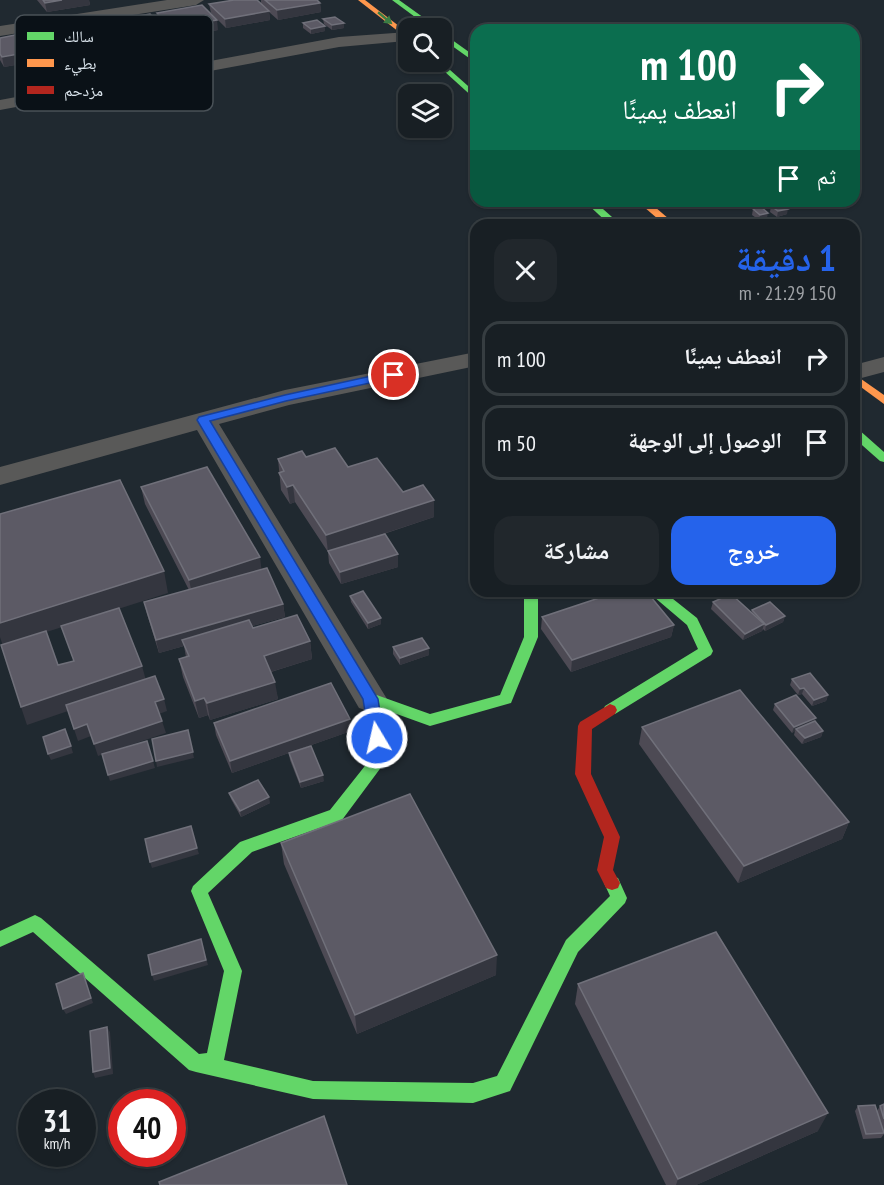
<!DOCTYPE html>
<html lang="ar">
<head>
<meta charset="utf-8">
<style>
	body { margin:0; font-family:"PT Sans Narrow","Noto Naskh Arabic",sans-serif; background:#21272c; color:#f1f3f6; direction:rtl; height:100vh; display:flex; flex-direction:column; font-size:22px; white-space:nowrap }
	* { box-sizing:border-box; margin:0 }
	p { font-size:20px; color:#9fa2a6 }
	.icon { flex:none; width:33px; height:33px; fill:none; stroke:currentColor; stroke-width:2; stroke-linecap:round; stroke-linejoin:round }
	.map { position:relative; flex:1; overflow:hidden; direction:ltr }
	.details { position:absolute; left:470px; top:219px; width:390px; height:378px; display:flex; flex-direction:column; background:#181f24; border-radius:18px; box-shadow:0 2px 4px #0004,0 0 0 2px #363d41; direction:rtl }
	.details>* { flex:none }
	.hud { position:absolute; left:470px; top:24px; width:390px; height:183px; border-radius:18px; box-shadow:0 2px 4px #0004,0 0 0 2px #363d41; direction:rtl; background:#0b6e4f; color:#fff; overflow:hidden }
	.controls { position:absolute; left:398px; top:18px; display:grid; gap:12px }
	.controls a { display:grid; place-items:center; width:54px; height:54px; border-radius:12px; background:#181f24; box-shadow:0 2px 4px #0004,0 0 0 2px #363d41; font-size:30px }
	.speed { position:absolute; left:18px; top:1089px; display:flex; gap:12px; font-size:30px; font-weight:700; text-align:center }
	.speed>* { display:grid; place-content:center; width:78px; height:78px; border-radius:50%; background:#181f24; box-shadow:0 2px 4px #0004,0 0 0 2px #363d41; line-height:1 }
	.speed small { font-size:15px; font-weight:400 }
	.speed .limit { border:9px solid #d22; background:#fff; color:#111 }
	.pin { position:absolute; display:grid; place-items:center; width:51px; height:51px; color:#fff; margin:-26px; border:3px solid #fff; border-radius:50%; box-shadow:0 2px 6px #0007 }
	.me { position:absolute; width:66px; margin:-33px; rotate:351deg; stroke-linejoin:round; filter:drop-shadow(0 0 4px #0008) }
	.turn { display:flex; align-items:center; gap:21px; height:126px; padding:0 24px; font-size:27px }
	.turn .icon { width:78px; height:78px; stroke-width:2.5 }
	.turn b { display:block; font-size:42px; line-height:51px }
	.then { display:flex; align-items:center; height:57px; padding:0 24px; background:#0003; gap:12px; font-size:22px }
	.round { display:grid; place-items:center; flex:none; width:63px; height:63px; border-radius:18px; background:#21272c }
	.summary { display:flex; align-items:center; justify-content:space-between; height:102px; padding:0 24px }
	h1 { font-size:36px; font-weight:700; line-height:45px; color:#2563eb }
	.button { display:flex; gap:12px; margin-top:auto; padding:12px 24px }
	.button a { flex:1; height:69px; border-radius:18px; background:#2563eb; color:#fff; font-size:24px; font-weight:700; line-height:69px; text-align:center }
	.button a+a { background:#21272c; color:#f1f3f6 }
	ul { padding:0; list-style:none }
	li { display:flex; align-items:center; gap:18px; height:75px; margin:0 12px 9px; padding:0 12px; border:3px solid #363d41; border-radius:18px }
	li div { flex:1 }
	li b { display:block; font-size:22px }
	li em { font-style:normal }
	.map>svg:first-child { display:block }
</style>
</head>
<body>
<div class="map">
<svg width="884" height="1185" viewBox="0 0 884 1185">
	<rect width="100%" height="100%" fill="#202930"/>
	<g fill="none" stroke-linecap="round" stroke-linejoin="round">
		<g fill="#595958" fill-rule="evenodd">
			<polygon points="167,0 204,0 196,5 0,36 0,26"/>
			<polygon points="408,32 408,40 406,41 339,47 0,110 0,100 339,37"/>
			<polygon points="476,352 476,366 289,405 219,424 387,699 383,708 371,712 359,708 197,430 0,485 0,467 285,390"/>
			<polygon points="884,357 884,372 854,380 854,365"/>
		</g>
		<g fill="#63d668" fill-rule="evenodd">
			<polygon points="392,0 399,0 438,28 430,28"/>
			<polygon points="441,32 476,57 476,63 441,38"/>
			<polygon points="434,62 441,62 476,93 476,100"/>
			<polygon points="584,201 594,201 621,225 610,225"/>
			<polygon points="854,428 858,429 884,452 884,462 880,461 854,438"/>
			<polygon points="529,591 543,591 538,599 538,637 511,703 430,726 380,708 388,758 342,820 252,852 208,893 242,971 224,1060 313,1081 473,1083 497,1076 566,940 610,896 604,883 606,878 612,876 618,878 627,898 625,903 578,952 510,1091 473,1103 313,1099 196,1072 189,1070 33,932 0,947 0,931 35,915 41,918 199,1054 207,1053 224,971 191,891 193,886 240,842 330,810 372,757 364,699 366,695 371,693 430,714 500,695 524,637 524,598"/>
			<polygon points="647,591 663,591 697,618 713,651 711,655 615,714 605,714 603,710 605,706 698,649 687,625"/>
		</g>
		<g fill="#ff974d" fill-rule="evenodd">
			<polygon points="358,0 365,0 408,33 408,39"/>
			<polygon points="637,201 648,201 676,225 665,225"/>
			<polygon points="854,374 884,395 884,404 854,382"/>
		</g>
		<polygon fill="#b3261e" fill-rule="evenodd" points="610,704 615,706 617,710 615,714 592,729 591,774 620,837 613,870 620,883 618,888 612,890 606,888 597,870 604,837 575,774 578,726 580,722"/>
	</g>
	<g fill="#4d4a54">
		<polygon points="37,0 89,0 90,5 47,12"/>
		<polygon points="261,0 317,0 320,3 321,12 278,20 269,12 270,20 226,28 211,13 209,4 261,4"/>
		<polygon points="157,13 218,30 173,38 159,23"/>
		<polygon points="323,19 344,28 332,30 324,24"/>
		<polygon points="104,22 164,29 166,39 119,47 106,31"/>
		<polygon points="303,23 325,26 325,31 311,34 303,28"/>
		<polygon points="48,31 109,38 111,48 62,57 50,40"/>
		<polygon points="0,38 52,48 54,58 4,67 0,60"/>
		<polygon points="771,206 787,214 777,217 770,212"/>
		<polygon points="753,209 767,218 759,220 752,215"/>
		<polygon points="306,457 348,467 403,492 434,517 363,541 398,554 398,567 341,584 329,563 328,552 295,502 290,504 281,490 278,459"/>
		<polygon points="141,487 262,570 283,604 285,617 252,626 253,628 310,641 312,659 271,672 278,699 210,720 208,715 199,718 183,677 179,659 186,657 184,646 159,653 147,614 144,602 189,590 145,504"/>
		<polygon points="350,596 381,624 368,629 351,602"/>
		<polygon points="713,602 751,613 752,610 785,616 783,622 765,631 763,629 762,631 743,640 711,609"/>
		<polygon points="542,617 674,625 671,637 571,672 541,629"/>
		<polygon points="393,647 429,655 400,665 393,654"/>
		<polygon points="792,679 828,695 826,701 812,706 802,694 798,695 790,685"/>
		<polygon points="775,704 814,722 823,731 821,737 802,744 794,735 795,731 792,733 773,710"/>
		<polygon points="350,719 351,731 232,773 216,735 214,723"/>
		<polygon points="642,727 849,822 842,839 738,883 639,744"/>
		<polygon points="289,753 324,781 301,788 290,760"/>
		<polygon points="229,793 270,803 241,817 231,799"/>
		<polygon points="281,843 496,975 357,1034 284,864"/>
		<polygon points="578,984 818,1131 696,1185 666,1185 575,1004"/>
		<polygon points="884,1104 884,1134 881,1138 863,1139 855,1111 858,1106 877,1111 880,1106"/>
	</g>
	<g fill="#34363f">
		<polygon points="62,0 89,0 90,5 47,12 45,3"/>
		<polygon points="320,3 321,12 278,20 277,10"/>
		<polygon points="269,11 270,20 226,28 225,19"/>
		<polygon points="217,20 218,30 173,38 171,28"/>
		<polygon points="344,23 344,28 332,30 332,25"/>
		<polygon points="325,26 325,31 311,34 311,29"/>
		<polygon points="164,29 166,39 119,47 117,37"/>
		<polygon points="109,38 111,48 62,57 60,47"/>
		<polygon points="52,48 54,58 4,67 2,57"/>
		<polygon points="788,209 787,214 777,217 778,211"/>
		<polygon points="768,213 767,218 759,220 760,215"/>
		<polygon points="293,485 295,502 290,504 287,487"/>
		<polygon points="434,500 434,517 328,552 326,535"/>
		<polygon points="398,554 398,567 341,584 340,572"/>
		<polygon points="260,557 262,574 193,598 189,580"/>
		<polygon points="164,571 168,593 3,646 0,637 0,623"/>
		<polygon points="283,604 285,617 184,645 182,640 184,646 159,653 156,640"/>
		<polygon points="785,616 783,622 765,631 766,625"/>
		<polygon points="381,618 381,624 368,629 368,623"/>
		<polygon points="764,624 762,631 743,640 745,634"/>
		<polygon points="674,625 671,637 571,672 572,660"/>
		<polygon points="310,641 312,659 267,673 264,656"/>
		<polygon points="429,648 429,655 400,665 400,658"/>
		<polygon points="142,666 147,684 27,725 21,707"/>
		<polygon points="275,682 278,699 210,720 207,703"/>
		<polygon points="804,688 802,694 798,695 800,689"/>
		<polygon points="828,695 826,701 812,706 814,700"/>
		<polygon points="204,698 208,715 199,718 195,701"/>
		<polygon points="164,699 167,711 159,714 155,702"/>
		<polygon points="816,718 813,724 796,729 795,731 792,733 794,727"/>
		<polygon points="350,719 351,731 232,773 230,761"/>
		<polygon points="162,721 166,733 98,756 94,744"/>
		<polygon points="87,724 91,736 78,741 74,729"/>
		<polygon points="188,730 194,758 157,767 156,761"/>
		<polygon points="823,731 821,737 802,744 805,738"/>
		<polygon points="71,746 73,753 51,760 48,754"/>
		<polygon points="153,761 155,768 110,781 108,775"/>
		<polygon points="323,775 324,781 301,788 300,782"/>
		<polygon points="269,797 270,803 241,817 240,811"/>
		<polygon points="849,822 842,839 738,883 744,866"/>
		<polygon points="197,848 199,854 152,868 150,862"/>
		<polygon points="201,939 208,965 154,981 152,975"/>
		<polygon points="497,955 496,975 357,1034 355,1015"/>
		<polygon points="83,973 93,1003 66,1014 63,1009"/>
		<polygon points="107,1027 110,1032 113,1074 95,1078 93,1072"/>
		<polygon points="828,1113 818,1131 696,1185 676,1185 678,1179"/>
	</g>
	<g fill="#5c5a65" stroke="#70707a" stroke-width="1.5">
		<polygon points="43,0 62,0 45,3"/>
		<polygon points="234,0 257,0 269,11 225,19 209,4"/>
		<polygon points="265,0 317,0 320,3 277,10"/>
		<polygon points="202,5 217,20 171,28 157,13"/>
		<polygon points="150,14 164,29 117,37 104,22"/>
		<polygon points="335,17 344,23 332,25 323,19"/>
		<polygon points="317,20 325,26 311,29 303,23"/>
		<polygon points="532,25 539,29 524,30 519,27"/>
		<polygon points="40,32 52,48 2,57 0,54 0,38 20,34"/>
		<polygon points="780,203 788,209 778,211 771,206"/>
		<polygon points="761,207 768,213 760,215 753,209"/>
		<polygon points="335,448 348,467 377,458 403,492 423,485 434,500 326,535 293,485 287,487 279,473 284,471 278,459 302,451 306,457"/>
		<polygon points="207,467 260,557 189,580 141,487"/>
		<polygon points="120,480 164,571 0,623 0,514"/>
		<polygon points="385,534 398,554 340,572 328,551"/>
		<polygon points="267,568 283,604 156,640 144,602"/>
		<polygon points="363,591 381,618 368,623 350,596"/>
		<polygon points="620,591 646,591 674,625 572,660 542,617"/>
		<polygon points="731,594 764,624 745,634 713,602"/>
		<polygon points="770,602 785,616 766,625 752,610"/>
		<polygon points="119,608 142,666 21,707 1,645 46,631 58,665 74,661 61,626"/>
		<polygon points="297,615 310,641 264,656 275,682 207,703 204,698 195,701 179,659 189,656 182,640 249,620 253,628"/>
		<polygon points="422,638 429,648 400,658 393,647"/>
		<polygon points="810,673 828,695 814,700 804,688 800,689 792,679"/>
		<polygon points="155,676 164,699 155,702 162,721 94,744 87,724 74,729 66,705"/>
		<polygon points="331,683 350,719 230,761 214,723"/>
		<polygon points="740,690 849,822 744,866 642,727"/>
		<polygon points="796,695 816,718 794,727 775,704"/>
		<polygon points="815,721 823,731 805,738 796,729"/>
		<polygon points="65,729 71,746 48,754 43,737"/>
		<polygon points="188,730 193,752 156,761 152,739"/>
		<polygon points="147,741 153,761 108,775 102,754"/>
		<polygon points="311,746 323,775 300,782 289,753"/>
		<polygon points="258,780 269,797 240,811 229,793"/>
		<polygon points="410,794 497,955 355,1015 281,843"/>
		<polygon points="191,826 197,848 150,862 145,839"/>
		<polygon points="716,932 828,1113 678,1179 578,984"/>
		<polygon points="201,939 206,960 152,975 148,955"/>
		<polygon points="83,973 91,998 63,1009 56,984"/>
		<polygon points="107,1027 110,1068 93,1072 90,1031"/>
		<polygon points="884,1104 884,1119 880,1106"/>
		<polygon points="875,1105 884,1133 866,1134 858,1106"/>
		<polygon points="324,1116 347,1185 160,1185 159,1182"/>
	</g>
	<defs><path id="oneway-solid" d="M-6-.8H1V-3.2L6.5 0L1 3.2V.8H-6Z" transform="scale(1.5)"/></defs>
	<use fill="#3b7d44" href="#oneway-solid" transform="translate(385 18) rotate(40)"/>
	<polygon fill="#2563eb" stroke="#184099" stroke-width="1.5" points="394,371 398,372 398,377 286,401 210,421 378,699 384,738 382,743 371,743 369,738 363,699 197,420 199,417 285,395"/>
	<rect x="15" y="15" width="198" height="96" rx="9" fill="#0a1117" stroke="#495157" stroke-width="1.5"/>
	<rect x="27" y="32" width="27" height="8" fill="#63d668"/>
	<rect x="27" y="59" width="27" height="8" fill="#ff974d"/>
	<rect x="27" y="86" width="27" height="8" fill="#b3261e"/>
	<g font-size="16" fill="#dbe5ed">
		<text x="64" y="42">سالك</text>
		<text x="64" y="69">بطيء</text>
		<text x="64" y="96">مزدحم</text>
	</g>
</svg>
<div class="controls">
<a><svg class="icon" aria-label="search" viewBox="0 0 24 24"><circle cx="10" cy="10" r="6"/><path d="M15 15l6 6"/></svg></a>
<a><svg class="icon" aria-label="layers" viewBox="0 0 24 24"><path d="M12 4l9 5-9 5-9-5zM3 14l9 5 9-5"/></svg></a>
</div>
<div class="speed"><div>31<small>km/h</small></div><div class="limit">40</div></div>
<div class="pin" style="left:394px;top:375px;background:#d93025"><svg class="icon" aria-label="arrive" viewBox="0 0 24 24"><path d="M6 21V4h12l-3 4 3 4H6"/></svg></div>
<svg class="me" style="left:377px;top:738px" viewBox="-20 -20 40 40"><circle r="17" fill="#2563eb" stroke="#fff" stroke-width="3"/><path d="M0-11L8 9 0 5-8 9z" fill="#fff"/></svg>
<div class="hud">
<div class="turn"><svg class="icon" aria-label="right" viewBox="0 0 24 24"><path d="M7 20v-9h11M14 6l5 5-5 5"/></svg><div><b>100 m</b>انعطف يمينًا</div></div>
<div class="then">ثم<svg class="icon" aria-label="arrive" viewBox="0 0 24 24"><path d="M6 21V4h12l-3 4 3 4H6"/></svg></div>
</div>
<section class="details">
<div class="summary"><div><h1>1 دقيقة</h1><p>150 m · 21:29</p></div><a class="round"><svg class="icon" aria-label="close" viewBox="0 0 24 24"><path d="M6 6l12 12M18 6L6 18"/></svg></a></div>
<ul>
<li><svg class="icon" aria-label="right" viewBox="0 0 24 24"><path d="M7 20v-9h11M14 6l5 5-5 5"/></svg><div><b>انعطف يمينًا</b></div><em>100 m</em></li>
<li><svg class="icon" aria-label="arrive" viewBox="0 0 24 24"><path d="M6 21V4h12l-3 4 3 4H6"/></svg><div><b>الوصول إلى الوجهة</b></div><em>50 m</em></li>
</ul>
<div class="button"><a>خروج</a><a>مشاركة</a></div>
</section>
</div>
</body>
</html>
